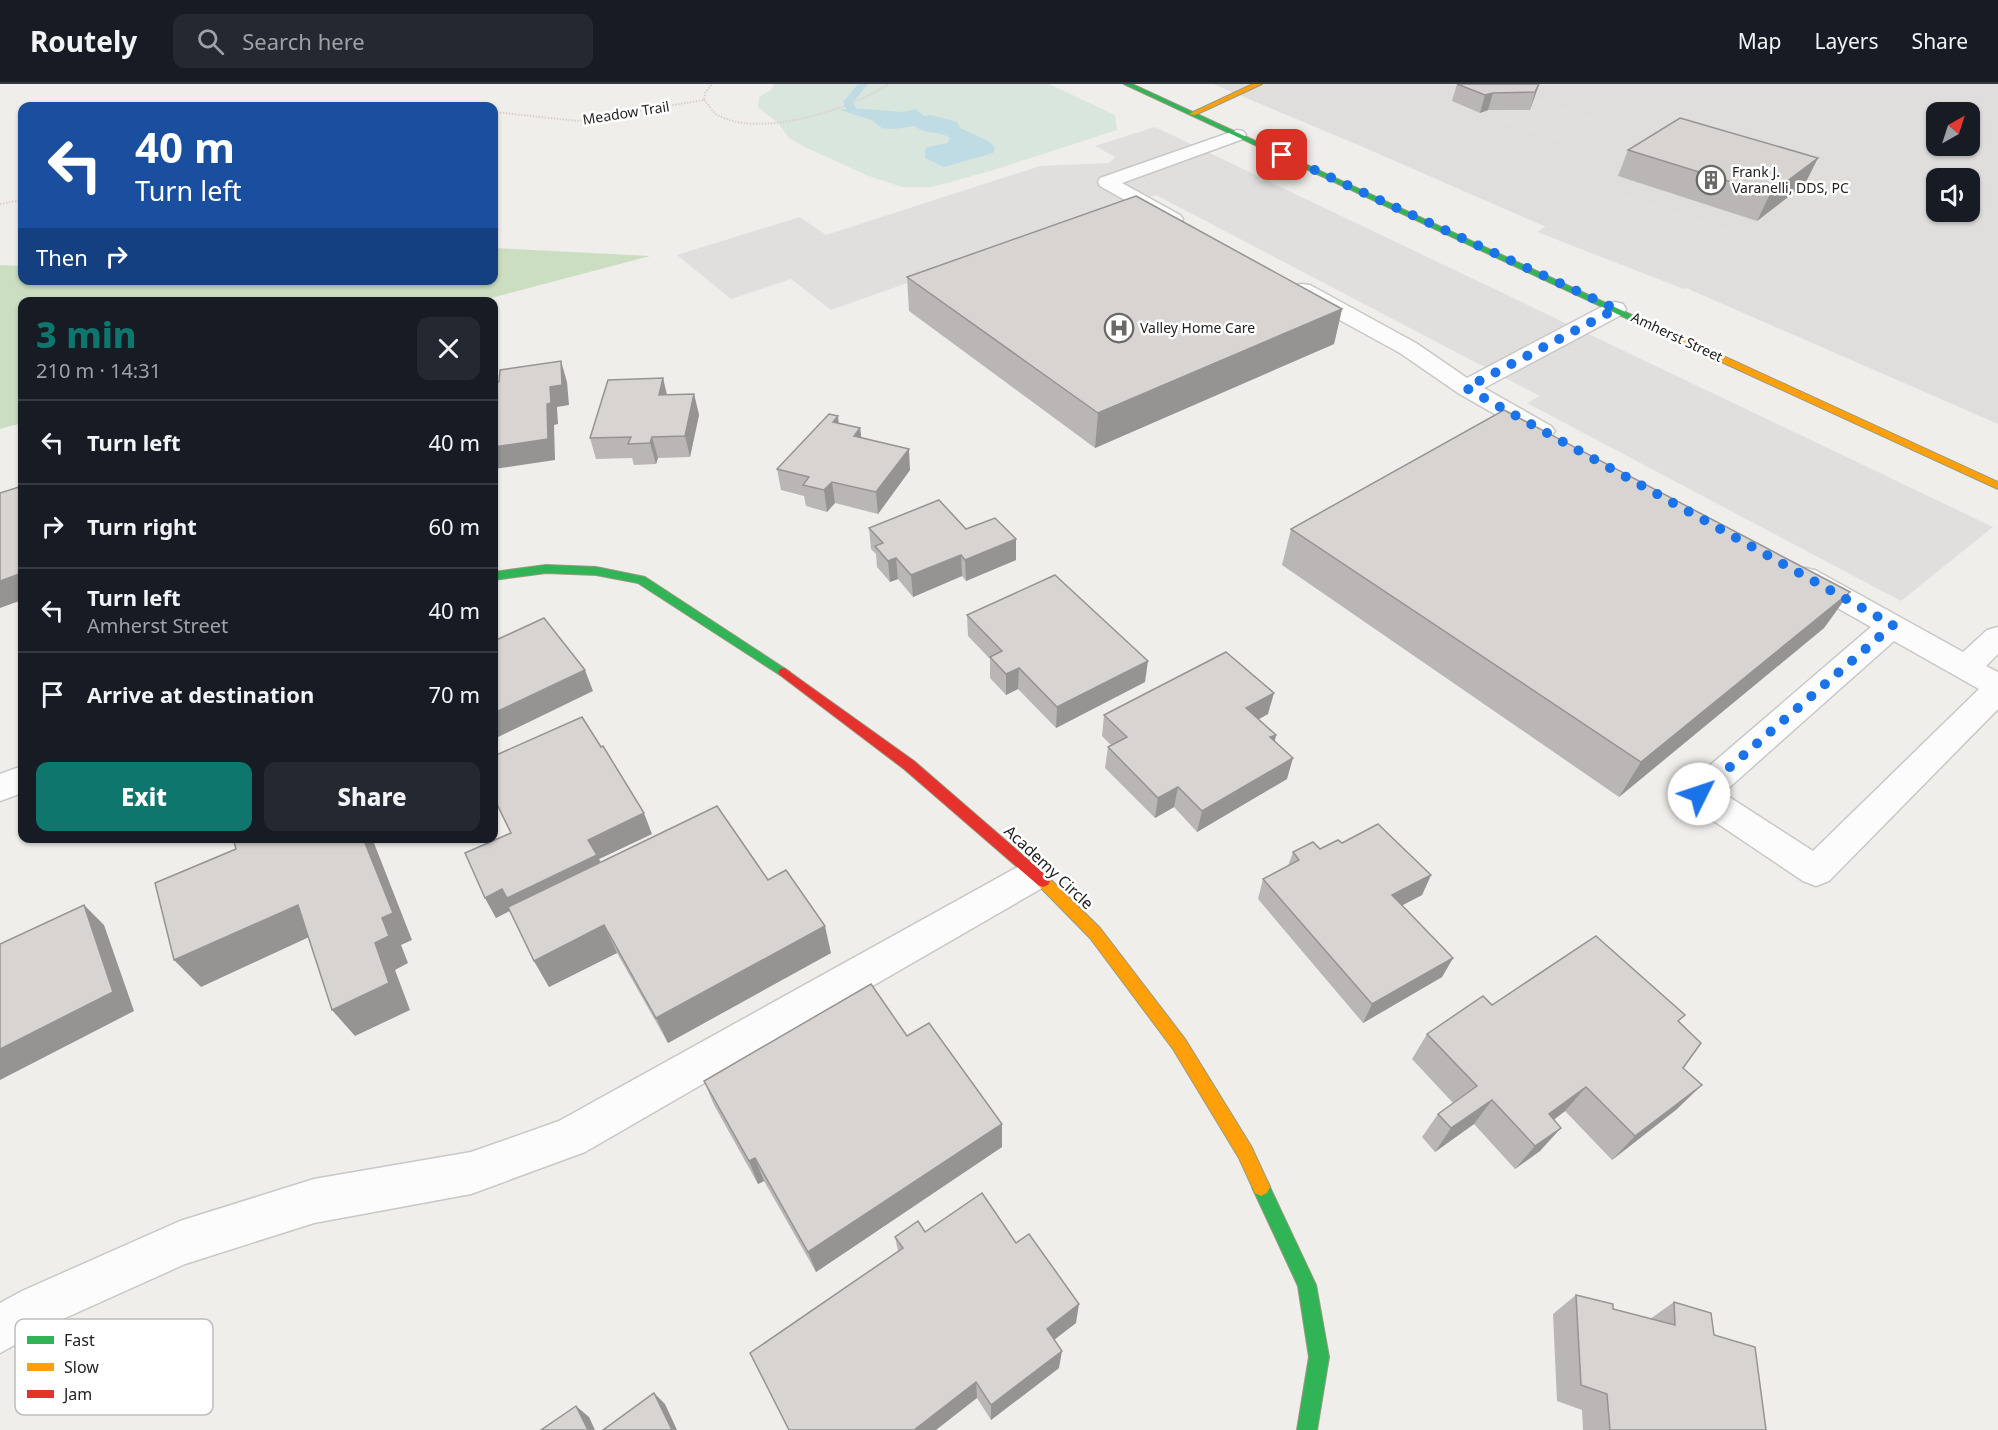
<!DOCTYPE html>
<html lang="en">
<head>
<meta charset="utf-8">
<style>
	body { margin:0; font-family:"Noto Sans",sans-serif; background:#242831; color:#f1f3f6; height:100vh; display:flex; flex-direction:column; font-size:22px; white-space:nowrap }
	* { box-sizing:border-box; margin:0 }
	p { font-size:20px; color:#9ea1a6 }
	.icon { flex:none; width:33px; height:33px; fill:none; stroke:currentColor; stroke-width:2; stroke-linecap:round; stroke-linejoin:round }
	.map { position:relative; flex:1; overflow:hidden }
	.panel { position:absolute; left:18px; top:213px; width:480px; height:546px; display:flex; flex-direction:column; background:#171b24; border-radius:12px; box-shadow:0 2px 4px #0004 }
	.panel>* { flex:none }
	.guide { position:absolute; left:18px; top:18px; width:480px; height:183px; border-radius:12px; box-shadow:0 2px 4px #0004; background:#1a4fa0; color:#fff; overflow:hidden }
	.needle { width:39px; rotate:39deg }
	.controls { position:absolute; left:1926px; top:18px; display:grid; gap:12px }
	.controls a { display:grid; place-items:center; width:54px; height:54px; border-radius:12px; background:#171b24; box-shadow:0 2px 4px #0004; font-size:30px }
	.pin { position:absolute; display:grid; place-items:center; width:51px; height:51px; color:#fff; margin:-26px; border-radius:12px; box-shadow:0 3px 9px #0006 }
	.me { position:absolute; width:66px; margin:-33px; rotate:49deg; stroke-linejoin:round; filter:drop-shadow(0 0 4px #0008) }
	.turn { display:flex; align-items:center; gap:21px; height:126px; padding:0 18px; font-size:27px }
	.turn .icon { width:78px; height:78px; stroke-width:2.5 }
	.turn b { display:block; font-size:42px; line-height:51px }
	.then { display:flex; align-items:center; height:57px; padding:0 18px; background:#0003; gap:12px; font-size:22px }
	.round { display:grid; place-items:center; flex:none; width:63px; height:63px; border-radius:12px; background:#242831 }
	.head { display:flex; align-items:center; justify-content:space-between; height:102px; padding:0 18px }
	h1 { font-size:36px; font-weight:800; line-height:45px; color:#0f766e }
	.action { display:flex; gap:12px; margin-top:auto; padding:12px 18px }
	.action a { flex:1; height:69px; border-radius:12px; background:#0f766e; color:#fff; font-size:24px; font-weight:800; line-height:69px; text-align:center }
	.action a+a { background:#242831; color:#f1f3f6 }
	ul { padding:0; list-style:none }
	li { display:flex; align-items:center; gap:18px; height:84px; padding:0 18px; border-top:2px solid #363941 }
	li div { flex:1 }
	li b { display:block; font-size:22px }
	li em { font-style:normal }
	header { display:flex; align-items:center; gap:36px; box-sizing:border-box; height:84px; padding:0 30px; background:#171b24; border-bottom:2px solid #363941 }
	header strong { font-size:28px }
	nav { display:flex; gap:33px; margin-inline-start:auto; font-size:21px }
	.search { width:420px; height:54px; background:#242831; display:flex; align-items:center; gap:15px; box-sizing:border-box; padding:0 21px; border-radius:12px; color:#9ea1a6; font-size:22px }
	.map>svg:first-child { display:block }
</style>
</head>
<body>
<header>
<strong>Routely</strong>
<div class="search"><svg class="icon" aria-label="search" viewBox="0 0 24 24"><circle cx="10" cy="10" r="6"/><path d="M15 15l6 6"/></svg>Search here</div>
<nav><a>Map</a><a>Layers</a><a>Share</a></nav>
</header>
<div class="map">
<svg width="1998" height="1346" viewBox="0 0 1998 1346">
	<rect width="100%" height="100%" fill="#f0eeeb"/>
	<path fill="#dfdedc" fill-rule="evenodd" d="M1213 0H1998V340L1356 60ZM1936 28H1970V62H1936ZM1936 94H1970V128H1936Z"/>
	<polygon fill="#cbdec1" points="494,164 650,172 480,217 22,218 22,339 0,345 0,181 22,182 22,196 494,196"/>
	<polygon fill="#d9e6de" points="774,0 1049,0 1115,31 1117,46 987,88 932,103 902,103 866,91 807,64 789,54 778,39 758,23 759,13 771,6"/>
	<g fill="#e0dfde">
		<polygon points="1530,13 1608,38 1571,60 1490,33"/>
		<polygon points="1155,43 1993,443 1901,517 1527,319 1540,312 1156,111 831,226 791,195 731,215 677,171 800,133 826,151 1040,82 1109,79 1115,73 1095,62"/>
		<polygon points="1608,104 1752,154 1684,205 1537,148"/>
	</g>
	<path fill="#bfdbe3" d="M851 24 903 28 915 25 924 32 931 31 957 38 960 44 990 58 995 64 993 69 944 83 925 74V66L927 63 948 59 950 54C940 46 925 51 915 42L894 45 882 44 872 36 840 26Z"/>
	<g fill="none" stroke-linecap="round" stroke-linejoin="round">
		<polygon fill="#bfdbe3" fill-rule="evenodd" points="858,0 868,0 853,18 856,24 855,26 847,26 843,18"/>
		<g stroke="#c9c8c7" stroke-width="3">
			<g id="lane">
				<polygon points="1237,46 1243,47 1246,51 1243,55 1122,99 1180,131 1183,135 1180,139 1166,139 1100,102 1098,98 1100,94"/>
				<polygon points="1302,200 1310,201 1416,259 1467,294 1607,220 1615,218 1623,220 1626,225 1623,230 1484,304 1551,342 1555,347 1551,352 1542,355 1533,352 1458,309 1400,269 1294,211 1291,206 1294,201"/>
				<path d="M1805 484 1815 486 1963 568 1987 546 1998 543V570L1986 582 1998 588V625L1829 797 1816 802 1803 797 1687 719 1682 710 1687 701 1871 543 1795 500 1791 493 1795 486ZM1894 557 1979 605 1813 767 1723 709Z"/>
				<polygon points="1036,775 1049,780 1054,790 1049,800 585,1068 471,1110 314,1139 185,1180 54,1239 0,1269 0,1219 22,1207 180,1137 314,1095 471,1068 559,1037 1023,780"/>
			</g>
		</g>
		<g stroke="#c9c8c7" stroke-width="3">
			<polygon id="street" points="22,682 22,709 0,717 0,690"/>
		</g>
		<g stroke="#999a82" stroke-width="2">
			<g id="fast">
				<polygon points="1124,0 1132,0 1649,239 1641,241"/>
				<polygon points="546,481 596,483 645,493 790,588 788,591 780,591 638,499 596,491 546,489 494,496 494,488"/>
				<polygon points="1261,1094 1267,1097 1316,1201 1329,1273 1317,1346 1297,1346 1309,1273 1298,1202 1252,1103 1255,1097"/>
			</g>
		</g>
		<g stroke="#999a82" stroke-width="2">
			<g id="slow">
				<polygon points="1253,0 1262,0 1195,31 1189,30"/>
				<polygon points="1641,237 1647,237 1998,398 1998,405 1641,241"/>
				<polygon points="1043,791 1048,793 1100,844 1185,955 1251,1062 1270,1103 1267,1109 1261,1112 1255,1109 1239,1074 1173,965 1090,854 1038,801 1036,797 1038,793"/>
			</g>
		</g>
		<g stroke="#999a82" stroke-width="2">
			<polygon id="jam" points="784,584 914,677 1048,793 1050,797 1048,801 1043,803 1038,801 904,685 780,591 778,588 780,585"/>
		</g>
		<g stroke="#dccecd" stroke-width="2" stroke-dasharray="1.5 1.5" stroke-linecap="butt">
			<path d="M704 16C708 20 712 27 716 30 756 56 853 25 888 0"/>
			<polyline points="494,28 578,37 704,16 705,9 712,0"/>
			<polyline points="0,120 22,116"/>
		</g>
		<use href="#lane" fill="#fdfcfc" fill-rule="evenodd"/>
		<use href="#street" fill="#fdfcfc" fill-rule="evenodd"/>
		<use href="#fast" fill="#30b455" fill-rule="evenodd"/>
		<use href="#slow" fill="#ff9f0a" fill-rule="evenodd"/>
		<use href="#jam" fill="#e5322d" fill-rule="evenodd"/>
	</g>
	<g fill="#b9b6b5">
		<polygon points="1457,0 1539,0 1530,26 1488,26 1480,29 1452,17"/>
		<polygon points="1628,66 1805,100 1757,137 1618,92"/>
		<polygon points="907,193 1342,225 1334,260 1095,364 909,227"/>
		<polygon points="663,294 666,311 694,310 699,331 690,373 658,374 656,380 634,381 632,374 596,375 590,354"/>
		<polygon points="838,339 860,344 861,354 910,386 878,430 835,419 827,428 806,422 804,412 781,406 777,385"/>
		<polygon points="869,444 966,445 1016,476 966,497 962,492 913,513 898,495 890,498 877,483 876,470 871,465"/>
		<polygon points="1291,445 1850,508 1824,544 1619,713 1282,481"/>
		<polygon points="967,531 1145,598 1056,644 1018,605 1006,611 990,594 990,575 968,552"/>
		<polygon points="1268,630 1259,635 1276,651 1275,657 1287,695 1197,748 1174,723 1155,734 1105,684 1108,663 1111,661 1102,652 1104,631"/>
		<polygon points="652,750 599,775 600,778 768,796 831,869 668,959 617,869 549,903 534,877 510,827 496,834 485,814"/>
		<polygon points="1342,759 1431,791 1422,811 1402,821 1453,874 1442,893 1363,939 1258,815 1263,795 1288,782 1293,768 1320,765"/>
		<polygon points="1492,921 1679,938 1683,984 1677,1025 1612,1076 1565,1027 1554,1036 1540,1067 1515,1085 1474,1040 1435,1068 1422,1053 1438,1030 1453,1019 1412,975 1427,950"/>
		<polygon points="907,952 1002,1040 1002,1063 816,1188 764,1097 758,1100 714,1021 704,997"/>
		<polygon points="925,1148 1016,1159 1076,1239 1054,1255 1059,1284 991,1336 977,1314 898,1167 895,1153"/>
		<polygon points="1576,1211 1613,1225 1650,1235 1674,1218 1714,1251 1766,1346 1583,1346 1582,1326 1557,1317 1553,1230"/>
	</g>
	<g fill="#969493">
		<polygon points="1539,0 1535,12 1530,26 1535,8"/>
		<polygon points="1493,9 1488,26 1480,29 1485,11"/>
		<polygon points="1818,74 1805,100 1757,137 1770,110"/>
		<polygon points="1342,225 1334,260 1095,364 1098,329"/>
		<polygon points="561,277 567,298 569,321 557,323 558,340 554,341 555,376 494,385 494,363 547,320 550,303"/>
		<polygon points="663,294 668,315 659,311"/>
		<polygon points="694,310 699,331 690,373 685,352"/>
		<polygon points="838,332 840,353 833,338"/>
		<polygon points="860,344 863,365 854,352"/>
		<polygon points="652,353 658,374 656,380 650,359"/>
		<polygon points="909,365 910,386 878,430 876,408"/>
		<polygon points="832,398 835,419 827,428 824,406"/>
		<polygon points="1016,455 1016,476 966,497 965,476"/>
		<polygon points="961,471 962,492 913,513 911,491"/>
		<polygon points="896,474 898,495 890,498 888,477"/>
		<polygon points="22,489 22,516 0,524 0,497"/>
		<polygon points="1850,508 1824,544 1619,713 1641,678"/>
		<polygon points="1148,577 1145,598 1056,644 1057,623"/>
		<polygon points="1019,584 1018,605 1006,611 1006,590"/>
		<polygon points="585,586 593,607 494,655 494,629"/>
		<polygon points="1274,609 1268,630 1241,645 1246,624"/>
		<polygon points="1276,651 1271,672 1270,653"/>
		<polygon points="1293,674 1287,695 1197,748 1202,727"/>
		<polygon points="1178,703 1174,723 1155,734 1158,714"/>
		<polygon points="644,729 652,750 599,775 606,791 513,825 496,834 485,814 588,756"/>
		<polygon points="363,754 372,754 412,856 401,861 408,879 395,886 410,926 355,952 332,926 375,859 382,834"/>
		<polygon points="1431,791 1422,811 1384,831 1392,811"/>
		<polygon points="84,821 104,841 134,927 0,996 0,965"/>
		<polygon points="298,821 320,848 201,903 174,876"/>
		<polygon points="604,841 617,869 549,903 534,877"/>
		<polygon points="825,842 831,869 668,959 656,934"/>
		<polygon points="1453,874 1442,893 1363,939 1372,920"/>
		<polygon points="1702,1001 1677,1025 1612,1076 1635,1052"/>
		<polygon points="1586,1003 1565,1027 1529,1054 1549,1030"/>
		<polygon points="1492,1016 1474,1040 1435,1068 1451,1044"/>
		<polygon points="1002,1040 1002,1063 816,1188 808,1168"/>
		<polygon points="1561,1044 1540,1067 1515,1085 1535,1062"/>
		<polygon points="755,1074 764,1097 758,1100 749,1077"/>
		<polygon points="1079,1220 1076,1239 1045,1263 1047,1245"/>
		<polygon points="1062,1267 1059,1284 991,1336 991,1321"/>
		<polygon points="976,1298 977,1314 936,1346 914,1346"/>
		<polygon points="654,1309 665,1320 677,1346 672,1346"/>
		<polygon points="576,1322 589,1333 595,1346 588,1346"/>
	</g>
	<g fill="#d7d4d2" stroke="#969493" stroke-width="1.5">
		<polygon points="1457,0 1539,0 1535,8 1493,9 1485,11"/>
		<polygon points="1680,34 1818,74 1770,110 1628,66"/>
		<polygon points="1136,112 1342,225 1098,329 907,193"/>
		<polygon points="561,277 562,301 550,303 551,319 547,320 548,355 494,363 494,299 499,298 500,286"/>
		<polygon points="663,294 659,311 694,310 685,352 652,353 650,359 628,360 631,353 590,354 608,296"/>
		<polygon points="1504,326 1850,508 1641,678 1291,445"/>
		<polygon points="829,330 838,332 833,338 860,344 854,352 909,365 876,408 832,398 824,406 803,401 809,393 777,385"/>
		<polygon points="22,402 22,489 0,497 0,409"/>
		<polygon points="939,416 966,445 995,434 1016,455 965,476 961,471 911,491 896,474 888,477 875,462 883,459 869,444"/>
		<polygon points="1055,491 1148,577 1057,623 1019,584 1006,590 990,573 1002,567 967,531"/>
		<polygon points="544,534 585,586 494,629 494,557"/>
		<polygon points="1226,568 1274,609 1246,624 1276,651 1270,653 1293,674 1202,727 1178,703 1158,714 1108,663 1127,653 1104,631"/>
		<polygon points="582,633 601,663 603,662 644,729 588,756 597,771 507,814 502,805 485,814 465,769 511,749 494,714 494,672"/>
		<polygon points="717,722 768,796 786,786 825,842 656,934 604,841 534,877 508,823"/>
		<polygon points="1378,740 1431,791 1392,811 1453,874 1372,920 1263,795 1299,776 1293,768 1313,758 1320,765 1338,756 1342,759"/>
		<polygon points="233,754 363,754 393,829 382,834 389,852 375,859 389,899 332,926 298,821 174,876 155,799 236,765"/>
		<polygon points="84,821 113,908 0,965 0,860"/>
		<polygon points="1596,852 1685,931 1678,937 1701,959 1683,984 1702,1001 1635,1052 1586,1003 1549,1030 1561,1044 1535,1062 1492,1016 1451,1044 1438,1030 1477,1002 1427,950 1483,912 1492,921"/>
		<polygon points="871,900 907,952 929,939 1002,1040 808,1168 755,1074 749,1077 704,997"/>
		<polygon points="982,1109 1016,1159 1029,1150 1079,1220 1047,1245 1062,1267 991,1321 976,1298 914,1346 789,1346 750,1269 903,1164 895,1153 918,1137 925,1148"/>
		<polygon points="1576,1211 1613,1220 1613,1225 1675,1241 1674,1218 1711,1229 1714,1251 1755,1263 1766,1346 1610,1346 1607,1310 1581,1301"/>
		<polygon points="654,1309 672,1346 603,1346"/>
		<polygon points="576,1322 588,1346 541,1346"/>
	</g>
	<g fill="none" stroke-linecap="round" stroke-linejoin="round">
		<polyline stroke="#1a73e8" stroke-width="10" stroke-dasharray="0 18" points="1282,71 1616,225 1466,304 1893,541 1699,710"/>
	</g>
	<defs>
		<g id="building-ring" transform="scale(1.5)"><circle r="9.5" fill="#fff" stroke="#6a6968" stroke-width="1.5"/><path d="M-4-6H4V6H1V3H-1V6H-4ZM-2.5-4.3h1.7v1.8h-1.7ZM.8-4.3h1.7v1.8H.8ZM-2.5-1h1.7V.8h-1.7ZM.8-1h1.7V.8H.8Z" fill="#6a6968"/></g>
		<g id="hospital-ring" transform="scale(1.5)"><circle r="9.5" fill="#fff" stroke="#6a6968" stroke-width="1.5"/><path d="M-5-5h3v3.5h4V-5h3V5h-3V1.5h-4V5h-3Z" fill="#6a6968"/></g>
	</defs>
	<g fill-rule="evenodd">
		<use href="#building-ring" x="1711" y="96"/>
		<use href="#hospital-ring" x="1119" y="244"/>
	</g>
	<g text-anchor="middle" stroke-width="5" stroke-linejoin="round" paint-order="stroke">
		<g font-size="14" fill="#222" stroke="#fff">
			<text transform="translate(626 29) rotate(-9)" y="5">Meadow Trail</text>
			<text transform="translate(1677 253) rotate(25)" y="5">Amherst Street</text>
		</g>
		<g font-size="14" fill="#222" stroke="#fff" text-anchor="start">
			<text x="1732" y="93">Frank J.<tspan x="1732" dy="16">Varanelli, DDS, PC</tspan></text>
			<text x="1140" y="249">Valley Home Care</text>
		</g>
		<g font-size="16" fill="#222" stroke="#fff">
			<text transform="translate(1049 783) rotate(43)" y="6">Academy Circle</text>
		</g>
	</g>
	<rect x="15" y="1235" width="198" height="96" rx="9" fill="#fff" stroke="#bdbdbd" stroke-width="1.5"/>
	<rect x="27" y="1252" width="27" height="8" fill="#30b455"/>
	<rect x="27" y="1279" width="27" height="8" fill="#ff9f0a"/>
	<rect x="27" y="1306" width="27" height="8" fill="#e5322d"/>
	<g font-size="16" fill="#222">
		<text x="64" y="1262">Fast</text>
		<text x="64" y="1289">Slow</text>
		<text x="64" y="1316">Jam</text>
	</g>
</svg>
<div class="controls">
<a><svg class="needle" viewBox="-14 -14 28 28"><path d="M0-13l5 13h-10z" fill="#e53935"/><path d="M0 13l5-13h-10z" fill="#9ea1a6"/></svg></a>
<a><svg class="icon" aria-label="sound" viewBox="0 0 24 24"><path d="M4 9h4l5-4v14l-5-4H4zM17 9q2 3 0 6"/></svg></a>
</div>
<div class="pin" style="left:1282px;top:71px;background:#d93025"><svg class="icon" aria-label="arrive" viewBox="0 0 24 24"><path d="M6 21V4h12l-3 4 3 4H6"/></svg></div>
<svg class="me" style="left:1699px;top:710px" viewBox="-20 -20 40 40"><circle r="19" fill="#fff"/><path d="M0-13L10 11 0 6-10 11z" fill="#1a73e8"/></svg>
<div class="guide">
<div class="turn"><svg class="icon" aria-label="left" viewBox="0 0 24 24"><path d="M17 20v-9H6M10 6l-5 5 5 5"/></svg><div><b>40 m</b>Turn left</div></div>
<div class="then">Then<svg class="icon" aria-label="right" viewBox="0 0 24 24"><path d="M7 20v-9h11M14 6l5 5-5 5"/></svg></div>
</div>
<section class="panel">
<div class="head"><div><h1>3 min</h1><p>210 m · 14:31</p></div><a class="round"><svg class="icon" aria-label="close" viewBox="0 0 24 24"><path d="M6 6l12 12M18 6L6 18"/></svg></a></div>
<ul>
<li><svg class="icon" aria-label="left" viewBox="0 0 24 24"><path d="M17 20v-9H6M10 6l-5 5 5 5"/></svg><div><b>Turn left</b></div><em>40 m</em></li>
<li><svg class="icon" aria-label="right" viewBox="0 0 24 24"><path d="M7 20v-9h11M14 6l5 5-5 5"/></svg><div><b>Turn right</b></div><em>60 m</em></li>
<li><svg class="icon" aria-label="left" viewBox="0 0 24 24"><path d="M17 20v-9H6M10 6l-5 5 5 5"/></svg><div><b>Turn left</b><p>Amherst Street</p></div><em>40 m</em></li>
<li><svg class="icon" aria-label="arrive" viewBox="0 0 24 24"><path d="M6 21V4h12l-3 4 3 4H6"/></svg><div><b>Arrive at destination</b></div><em>70 m</em></li>
</ul>
<div class="action"><a>Exit</a><a>Share</a></div>
</section>
</div>
</body>
</html>
